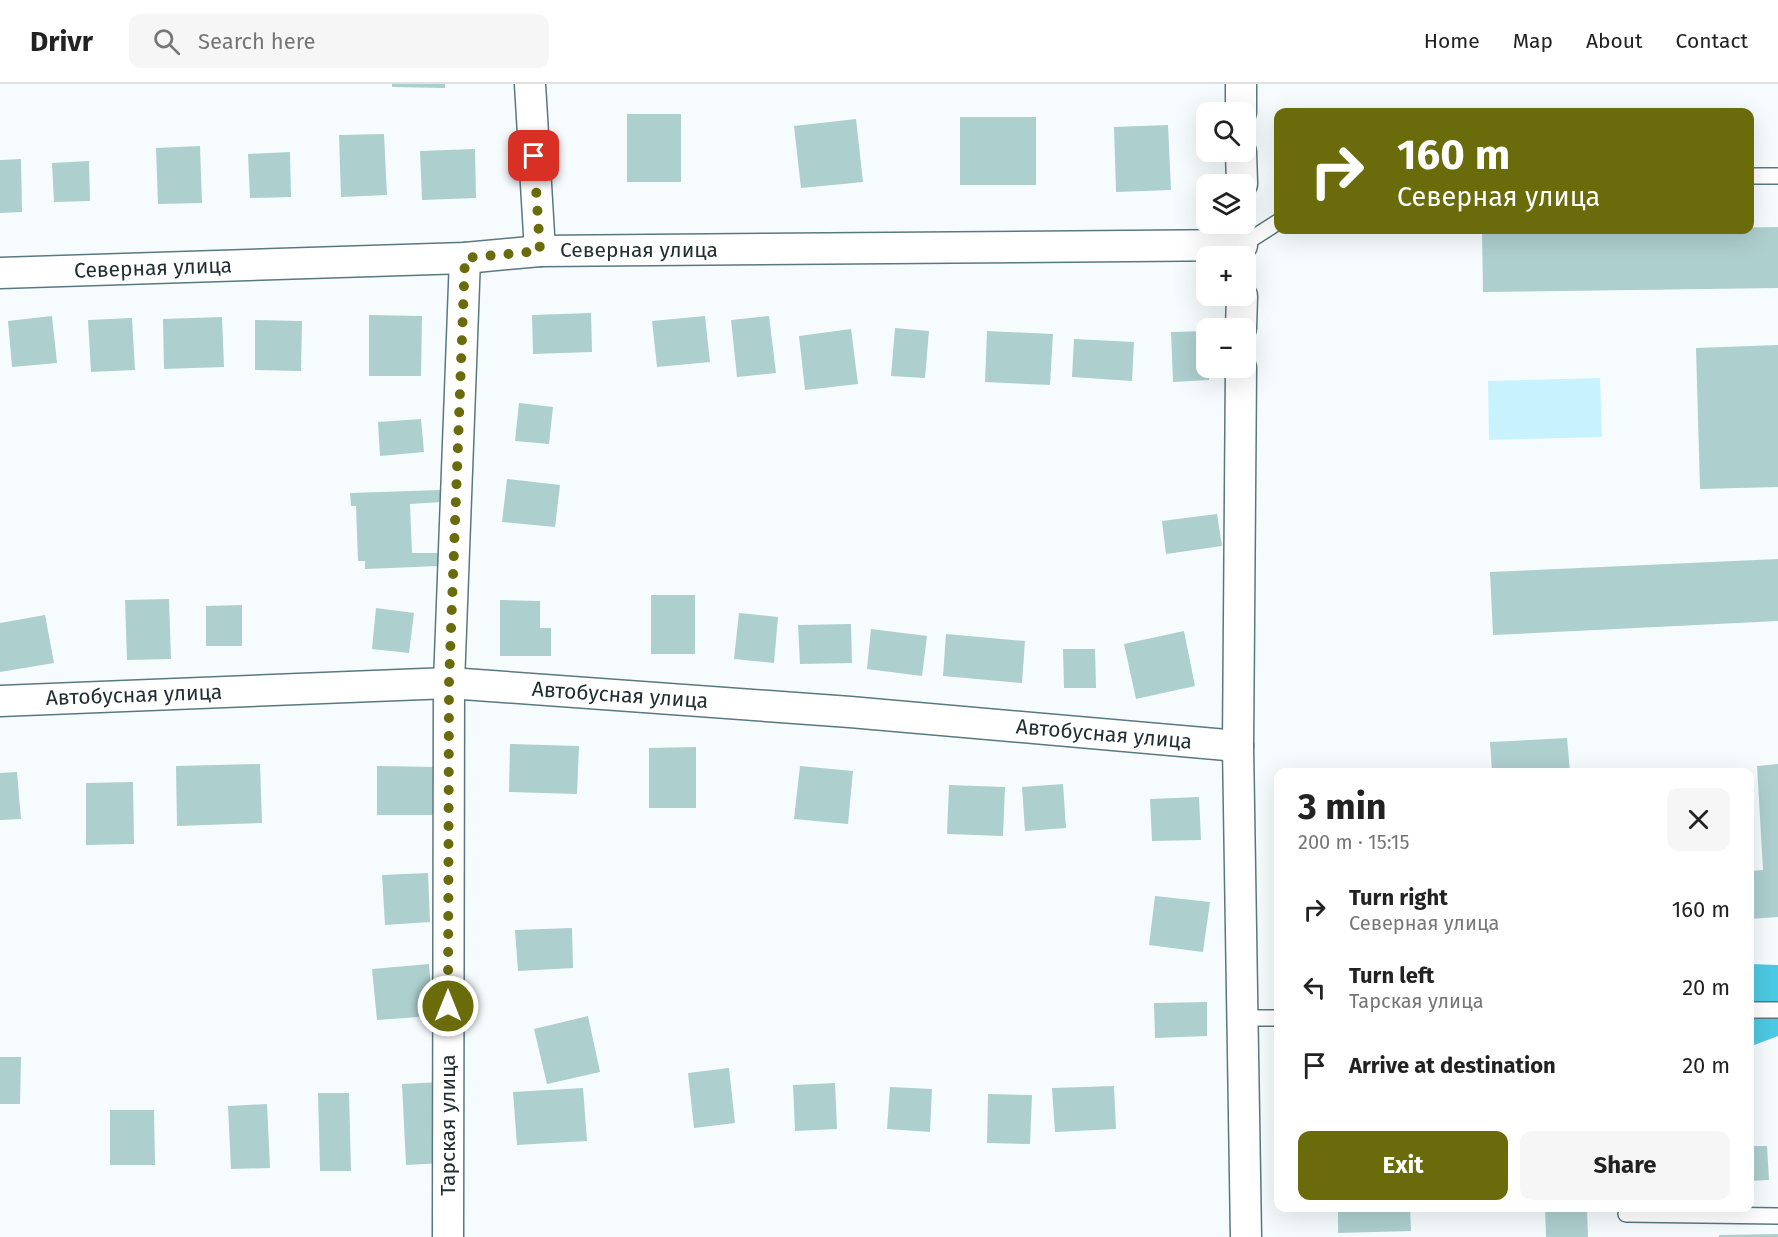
<!DOCTYPE html>
<html lang="en">
<head>
<meta charset="utf-8">
<style>
	body { margin:0; font-family:"Fira Sans",sans-serif; background:#f6f6f6; color:#222; height:100vh; display:flex; flex-direction:column; font-size:22px; white-space:nowrap }
	* { box-sizing:border-box; margin:0 }
	p { font-size:20px; color:#767676 }
	.icon { flex:none; width:33px; height:33px; fill:none; stroke:currentColor; stroke-width:2; stroke-linecap:round; stroke-linejoin:round }
	.map { position:relative; flex:1; overflow:hidden }
	.drawer { position:absolute; left:1274px; top:684px; width:480px; height:444px; display:flex; flex-direction:column; background:#fff; border-radius:12px; box-shadow:0 6px 24px #0002 }
	.drawer>* { flex:none }
	.top-card { position:absolute; left:1274px; top:24px; width:480px; height:126px; border-radius:12px; box-shadow:0 6px 24px #0002; background:#6a6b0a; color:#fff; overflow:hidden }
	.fabs { position:absolute; left:1196px; top:18px; display:grid; gap:12px }
	.fabs a { display:grid; place-items:center; width:60px; height:60px; border-radius:12px; background:#fff; box-shadow:0 6px 24px #0002; font-size:30px }
	.pin { position:absolute; display:grid; place-items:center; width:51px; height:51px; color:#fff; margin:-26px; border-radius:12px; box-shadow:0 3px 9px #0006 }
	.me { position:absolute; width:66px; margin:-33px; rotate:0deg; stroke-linejoin:round; filter:drop-shadow(0 0 4px #0008) }
	.turn { display:flex; align-items:center; gap:21px; height:126px; padding:0 24px; font-size:27px }
	.turn .icon { width:78px; height:78px; stroke-width:2.5 }
	.turn b { display:block; font-size:42px; line-height:51px }
	.round { display:grid; place-items:center; flex:none; width:63px; height:63px; border-radius:12px; background:#f6f6f6 }
	.summary { display:flex; align-items:center; justify-content:space-between; height:102px; padding:0 24px }
	h1 { font-size:36px; font-weight:700; line-height:45px }
	.primary-button { display:flex; gap:12px; margin-top:auto; padding:12px 24px }
	.primary-button a { flex:1; height:69px; border-radius:12px; background:#6a6b0a; color:#fff; font-size:24px; font-weight:700; line-height:69px; text-align:center }
	.primary-button a+a { background:#f6f6f6; color:#222 }
	ul { padding:0; list-style:none }
	li { display:flex; align-items:center; gap:18px; height:78px; padding:0 24px }
	li div { flex:1 }
	li b { display:block; font-size:22px }
	li em { font-style:normal }
	header { display:flex; align-items:center; gap:36px; box-sizing:border-box; height:84px; padding:0 30px; background:#fff; border-bottom:2px solid #e0e0e0 }
	header strong { font-size:28px }
	nav { display:flex; gap:33px; margin-inline-start:auto; font-size:21px }
	.search { width:420px; height:54px; background:#f6f6f6; display:flex; align-items:center; gap:15px; box-sizing:border-box; padding:0 21px; border-radius:12px; color:#767676; font-size:22px }
	.map>svg:first-child { display:block }
</style>
</head>
<body>
<header>
<strong>Drivr</strong>
<div class="search"><svg class="icon" aria-label="search" viewBox="0 0 24 24"><circle cx="10" cy="10" r="6"/><path d="M15 15l6 6"/></svg>Search here</div>
<nav><a>Home</a><a>Map</a><a>About</a><a>Contact</a></nav>
</header>
<div class="map">
<svg width="1778" height="1153" viewBox="0 0 1778 1153">
	<rect width="100%" height="100%" fill="#f6fcfe"/>
	<polygon fill="#c8f2fd" points="1600,294 1602,353 1489,356 1488,297"/>
	<polygon fill="#4cc9e3" points="1749,880 1778,881 1778,952 1749,963"/>
	<g fill="#adcfce">
		<polygon points="392,0 445,0 445,4 392,3"/>
		<rect x="627" y="30" width="54" height="68"/>
		<rect x="960" y="33" width="76" height="68"/>
		<polygon points="856,35 863,98 801,104 794,42"/>
		<polygon points="1168,41 1171,106 1116,108 1114,43"/>
		<polygon points="384,50 387,111 341,113 339,51"/>
		<polygon points="200,62 202,119 158,120 156,64"/>
		<polygon points="475,65 476,114 422,116 420,67"/>
		<polygon points="290,68 291,113 250,114 248,70"/>
		<polygon points="21,75 22,128 0,129 0,76"/>
		<polygon points="89,77 90,117 54,118 52,79"/>
		<polygon points="1778,143 1778,204 1483,208 1482,148"/>
		<polygon points="591,229 592,268 533,270 532,231"/>
		<polygon points="369,231 422,232 421,292 369,292"/>
		<polygon points="52,232 57,279 12,283 8,237"/>
		<polygon points="705,232 710,278 657,283 652,237"/>
		<polygon points="769,232 776,289 737,293 731,236"/>
		<polygon points="222,233 224,283 164,285 163,235"/>
		<polygon points="132,234 135,286 91,288 88,236"/>
		<polygon points="255,236 302,237 301,287 255,286"/>
		<polygon points="895,244 929,247 925,294 891,292"/>
		<polygon points="851,245 858,300 805,306 799,252"/>
		<polygon points="987,247 1053,250 1050,301 985,298"/>
		<polygon points="1206,247 1206,284 1209,284 1209,296 1173,298 1171,248"/>
		<polygon points="1074,255 1134,258 1132,297 1072,293"/>
		<polygon points="1778,261 1778,403 1700,405 1696,264"/>
		<polygon points="519,319 553,323 549,360 515,357"/>
		<polygon points="421,335 424,368 380,372 378,338"/>
		<polygon points="507,395 560,401 555,443 502,438"/>
		<polygon points="441,406 442,418 410,420 412,469 438,469 439,482 365,485 365,477 358,477 356,422 351,422 350,409"/>
		<polygon points="1217,430 1222,462 1166,470 1162,437"/>
		<polygon points="1778,475 1778,537 1493,551 1490,488"/>
		<rect x="651" y="511" width="44" height="59"/>
		<polygon points="169,515 171,575 127,576 125,516"/>
		<polygon points="500,516 540,517 540,544 551,544 551,572 500,572"/>
		<polygon points="242,521 242,562 206,562 206,522"/>
		<polygon points="376,524 414,529 409,569 372,565"/>
		<polygon points="739,529 778,533 774,579 734,575"/>
		<polygon points="45,531 54,579 0,588 0,539"/>
		<polygon points="851,540 852,579 800,580 798,541"/>
		<polygon points="871,545 927,552 922,592 867,585"/>
		<polygon points="1184,547 1195,602 1136,615 1124,560"/>
		<polygon points="946,550 1025,557 1022,599 943,592"/>
		<polygon points="1063,565 1095,565 1096,604 1064,604"/>
		<polygon points="1567,654 1570,688 1492,688 1490,658"/>
		<polygon points="510,660 579,662 577,710 509,708"/>
		<polygon points="696,663 696,724 649,724 649,664"/>
		<polygon points="260,680 262,739 177,742 176,682"/>
		<polygon points="1778,680 1778,833 1749,835 1749,787 1763,786 1757,682"/>
		<polygon points="377,682 439,683 439,731 377,731"/>
		<polygon points="800,682 853,687 848,740 794,735"/>
		<polygon points="17,688 21,735 0,736 0,689"/>
		<polygon points="133,698 134,760 86,761 86,699"/>
		<polygon points="1063,700 1066,744 1025,747 1022,703"/>
		<polygon points="949,701 1005,703 1003,752 947,750"/>
		<polygon points="1199,713 1201,756 1152,757 1150,715"/>
		<polygon points="428,789 430,838 385,841 382,791"/>
		<polygon points="1155,812 1210,818 1203,868 1149,861"/>
		<polygon points="572,844 573,884 518,887 515,846"/>
		<polygon points="429,880 433,932 377,936 372,885"/>
		<polygon points="1207,918 1207,952 1155,954 1154,919"/>
		<polygon points="588,932 600,988 547,1000 534,945"/>
		<polygon points="0,973 21,973 20,1020 0,1020"/>
		<polygon points="729,984 735,1039 694,1044 688,989"/>
		<polygon points="440,998 444,1079 406,1081 402,1000"/>
		<polygon points="835,999 837,1045 795,1047 793,1001"/>
		<polygon points="1114,1002 1116,1045 1055,1048 1052,1004"/>
		<polygon points="890,1003 932,1005 930,1048 887,1045"/>
		<polygon points="583,1004 587,1057 517,1061 513,1008"/>
		<polygon points="318,1009 349,1009 351,1087 320,1087"/>
		<polygon points="988,1010 1032,1011 1030,1060 987,1059"/>
		<polygon points="267,1020 270,1084 231,1085 228,1022"/>
		<polygon points="110,1026 154,1026 155,1081 110,1081"/>
		<polygon points="1749,1062 1767,1062 1769,1096 1749,1097"/>
		<polygon points="1338,1124 1410,1124 1411,1147 1338,1149"/>
		<polygon points="1545,1124 1587,1124 1588,1153 1546,1153"/>
		<polygon points="1778,1150 1778,1153 1719,1153 1719,1151"/>
	</g>
	<g fill="none" stroke-linecap="round" stroke-linejoin="round">
		<g stroke="#5a787f" stroke-width="18">
			<g id="service">
				<polyline points="1749,92 1778,92"/>
				<polyline points="1242,161 1278,138"/>
				<polyline points="1749,926 1778,926"/>
				<polyline points="1242,934 1278,934"/>
				<polyline points="1626,1130 1778,1132"/>
			</g>
		</g>
		<g stroke="#5a787f" stroke-width="33">
			<g id="minor">
				<polyline points="530,0 540,167"/>
				<polyline points="1241,0 1241,28"/>
				<polyline points="1241,68 1242,100"/>
				<polyline points="0,189 465,174 540,167 1242,161"/>
				<polyline points="1241,244 1242,212"/>
				<polyline points="1241,284 1238,662 1246,1153"/>
				<polyline points="0,617 449,599 850,628 1238,662"/>
				<polyline points="448,1153 449,599 465,174"/>
			</g>
		</g>
		<use href="#service" stroke="#fff" stroke-width="15"/>
		<use href="#minor" stroke="#fff" stroke-width="30"/>
	</g>
	<g fill="none" stroke-linecap="round" stroke-linejoin="round">
		<polyline stroke="#6a6b0a" stroke-width="10" stroke-dasharray="0 18" points="448,922 449,599 465,174 540,167 534,72"/>
	</g>
	<g text-anchor="middle" stroke-width="4.5" stroke-linejoin="round" paint-order="stroke">
		<g font-size="21" fill="#222f32" stroke="#fff">
			<text x="639" y="173">Северная улица</text>
			<text transform="translate(153 184) rotate(-2)" y="7">Северная улица</text>
			<text transform="translate(134 611) rotate(-2)" y="7">Автобусная улица</text>
			<text transform="translate(620 611) rotate(4)" y="7">Автобусная улица</text>
			<text transform="translate(1104 650) rotate(5)" y="7">Автобусная улица</text>
			<text transform="translate(448 1041) rotate(-90)" y="7">Тарская улица</text>
		</g>
	</g>
</svg>
<div class="fabs">
<a><svg class="icon" aria-label="search" viewBox="0 0 24 24"><circle cx="10" cy="10" r="6"/><path d="M15 15l6 6"/></svg></a>
<a><svg class="icon" aria-label="layers" viewBox="0 0 24 24"><path d="M12 4l9 5-9 5-9-5zM3 14l9 5 9-5"/></svg></a>
<a>+</a>
<a>−</a>
</div>
<div class="pin" style="left:534px;top:72px;background:#d93025"><svg class="icon" aria-label="arrive" viewBox="0 0 24 24"><path d="M6 21V4h12l-3 4 3 4H6"/></svg></div>
<svg class="me" style="left:448px;top:922px" viewBox="-20 -20 40 40"><circle r="17" fill="#6a6b0a" stroke="#fff" stroke-width="3"/><path d="M0-11L8 9 0 5-8 9z" fill="#fff"/></svg>
<div class="top-card">
<div class="turn"><svg class="icon" aria-label="right" viewBox="0 0 24 24"><path d="M7 20v-9h11M14 6l5 5-5 5"/></svg><div><b>160 m</b>Северная улица</div></div>
</div>
<section class="drawer">
<div class="summary"><div><h1>3 min</h1><p>200 m · 15:15</p></div><a class="round"><svg class="icon" aria-label="close" viewBox="0 0 24 24"><path d="M6 6l12 12M18 6L6 18"/></svg></a></div>
<ul>
<li><svg class="icon" aria-label="right" viewBox="0 0 24 24"><path d="M7 20v-9h11M14 6l5 5-5 5"/></svg><div><b>Turn right</b><p>Северная улица</p></div><em>160 m</em></li>
<li><svg class="icon" aria-label="left" viewBox="0 0 24 24"><path d="M17 20v-9H6M10 6l-5 5 5 5"/></svg><div><b>Turn left</b><p>Тарская улица</p></div><em>20 m</em></li>
<li><svg class="icon" aria-label="arrive" viewBox="0 0 24 24"><path d="M6 21V4h12l-3 4 3 4H6"/></svg><div><b>Arrive at destination</b></div><em>20 m</em></li>
</ul>
<div class="primary-button"><a>Exit</a><a>Share</a></div>
</section>
</div>
</body>
</html>
